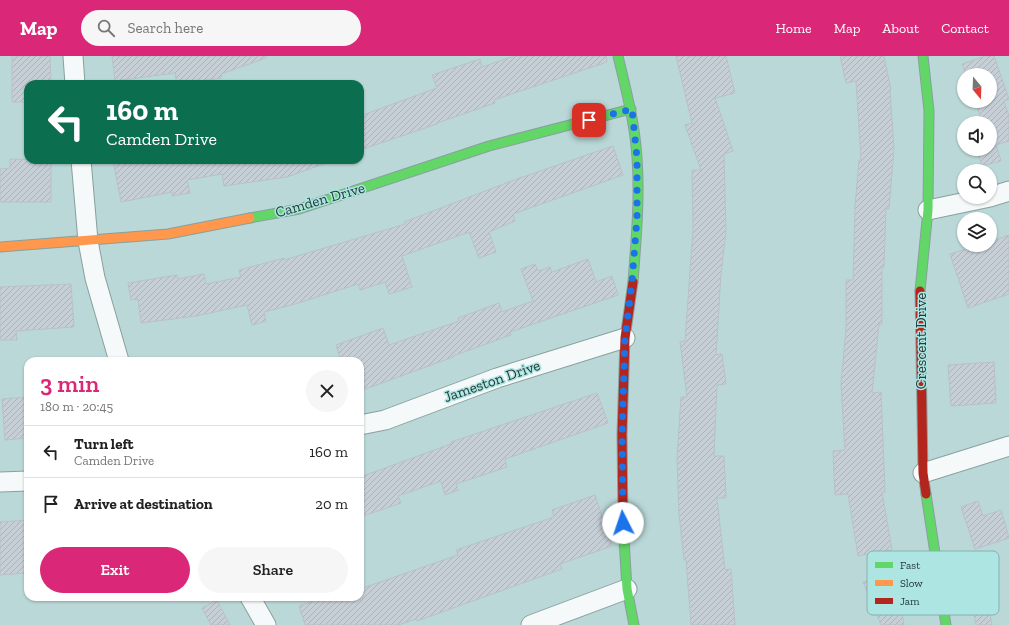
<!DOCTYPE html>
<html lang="en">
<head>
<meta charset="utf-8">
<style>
	body { margin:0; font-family:"Zilla Slab",serif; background:#f6f6f6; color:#222; height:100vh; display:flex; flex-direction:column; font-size:15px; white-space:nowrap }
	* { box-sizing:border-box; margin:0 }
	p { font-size:13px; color:#767676 }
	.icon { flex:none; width:22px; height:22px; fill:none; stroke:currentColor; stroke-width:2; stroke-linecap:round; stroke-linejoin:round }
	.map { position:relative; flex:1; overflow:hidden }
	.drawer { position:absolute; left:24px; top:301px; width:340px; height:244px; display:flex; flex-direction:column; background:#fff; border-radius:12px; box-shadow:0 1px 3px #0004 }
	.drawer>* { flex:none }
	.top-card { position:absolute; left:24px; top:24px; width:340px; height:84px; border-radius:12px; box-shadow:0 1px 3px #0004; background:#0b6e4f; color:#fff; overflow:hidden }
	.needle { width:26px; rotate:161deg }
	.fabs { position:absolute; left:957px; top:12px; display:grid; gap:8px }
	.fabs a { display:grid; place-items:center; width:40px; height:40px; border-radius:50%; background:#fff; box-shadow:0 1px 3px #0004; font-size:20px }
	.pin { position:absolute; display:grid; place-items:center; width:34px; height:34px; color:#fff; margin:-17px; border-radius:8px; box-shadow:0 2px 6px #0006 }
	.me { position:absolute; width:44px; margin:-22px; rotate:356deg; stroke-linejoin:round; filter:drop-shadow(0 0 3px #0008) }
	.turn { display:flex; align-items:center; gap:14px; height:84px; padding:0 16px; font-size:18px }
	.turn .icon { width:52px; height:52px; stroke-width:2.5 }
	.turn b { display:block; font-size:28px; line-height:34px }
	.round { display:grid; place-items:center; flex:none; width:42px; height:42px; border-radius:21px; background:#f6f6f6 }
	.overview { display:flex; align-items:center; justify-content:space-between; height:68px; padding:0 16px }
	h1 { font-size:24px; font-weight:600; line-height:30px; color:#db2777 }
	.primary-button { display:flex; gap:8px; margin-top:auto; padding:8px 16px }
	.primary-button a { flex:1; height:46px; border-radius:24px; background:#db2777; color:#fff; font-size:16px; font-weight:600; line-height:46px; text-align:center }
	.primary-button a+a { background:#f6f6f6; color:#222 }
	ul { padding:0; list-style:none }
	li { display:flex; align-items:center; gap:12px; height:52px; padding:0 16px; border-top:1px solid #e0e0e0 }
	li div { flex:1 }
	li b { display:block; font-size:15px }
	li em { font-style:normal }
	header { display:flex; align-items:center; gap:24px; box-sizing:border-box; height:56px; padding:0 20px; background:#db2777; color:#fff }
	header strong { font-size:19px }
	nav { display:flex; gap:22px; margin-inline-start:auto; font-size:14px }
	.search { width:280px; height:36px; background:#f6f6f6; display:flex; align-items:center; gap:10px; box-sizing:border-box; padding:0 14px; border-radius:22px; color:#767676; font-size:15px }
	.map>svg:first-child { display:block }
</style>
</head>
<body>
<header>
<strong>Map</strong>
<div class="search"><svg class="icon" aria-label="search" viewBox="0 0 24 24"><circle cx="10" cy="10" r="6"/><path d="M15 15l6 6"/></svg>Search here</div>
<nav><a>Home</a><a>Map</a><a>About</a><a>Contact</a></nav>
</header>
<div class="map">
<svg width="1009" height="569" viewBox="0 0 1009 569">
	<defs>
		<pattern id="building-hatch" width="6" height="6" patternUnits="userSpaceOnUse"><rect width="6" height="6" fill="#c6cfd6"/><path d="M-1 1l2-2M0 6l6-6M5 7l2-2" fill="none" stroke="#aab3b8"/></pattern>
	</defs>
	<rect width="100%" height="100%" fill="#bad8d7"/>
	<g fill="url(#building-hatch)" stroke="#b8c1c8">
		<polygon points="12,0 50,0 51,28 28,28 28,46 12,46"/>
		<polygon points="112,0 266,0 266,2 221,18 222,22 177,28 175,17 115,25"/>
		<polygon points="514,0 606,0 607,6 494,44 495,47 437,67 437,68 360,94 360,60 437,32 432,19 480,3 482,11"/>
		<polygon points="676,0 726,0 735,37 715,42 733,95 724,98 726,176 721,218 716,299 722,298 726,328 717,329 714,400 724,400 726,442 717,442 725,514 731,513 735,569 691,569 686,504 684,504 679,458 677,402 681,341 687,341 680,286 685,285 693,173 692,114 701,114 685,69 692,67"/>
		<polygon points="840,0 884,0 891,34 890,34 894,93 889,153 886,152 884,211 882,210 882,268 879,268 872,337 881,336 885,436 882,436 892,494 886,495 904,540 900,542 904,569 881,569 863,526 877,521 867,498 858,500 848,438 835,439 833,395 845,394 841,328 846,272 846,224 853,224 855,150 859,104 861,104 856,25 846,27"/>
		<polygon points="985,0 994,0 1009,43 1004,45 1009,60 1009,85 996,89 1001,105 982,110 976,93 990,93 990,67 969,67 981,63 975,45 990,45 990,19 966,19 962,8"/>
		<polygon points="613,90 623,119 513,158 515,165 489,176 496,196 479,202 469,176 402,200 412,231 389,238 385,226 360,234 358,228 295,248 264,256 266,265 252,269 247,249 196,260 141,267 138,243 131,244 128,227 177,219 178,223 204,218 206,228 241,221 239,214 284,202 284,204 405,168 404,166 514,124"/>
		<polygon points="10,103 51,104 51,146 0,146 0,113 10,112"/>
		<polygon points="113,104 133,104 133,107 149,104 329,104 329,106 287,121 224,130 222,118 187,124 190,137 172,140 172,136 121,146"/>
		<polygon points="1009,179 1009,238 968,252 950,198 979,189 990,189 990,186"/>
		<polygon points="588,203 596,226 612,220 618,239 510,276 511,279 453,300 453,301 360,335 360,305 341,305 336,289 383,272 389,289 459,265 458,262 499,247 502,256 533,245 521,213 535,208 538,215 550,211 552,216"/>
		<polygon points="71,228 74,271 16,275 17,284 0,284 0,231"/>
		<polygon points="994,306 996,347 951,350 948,309"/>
		<polygon points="597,337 608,367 505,403 507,411 456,428 458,434 445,439 441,425 398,440 401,447 360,461 360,421 451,388 451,386"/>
		<polygon points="28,341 28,382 5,384 2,343"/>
		<polygon points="595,439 612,490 560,508 562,513 417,565 416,563 398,569 305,569 299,550 325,541 360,541 360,533 458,499 456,494 554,461 552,454"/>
		<polygon points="978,445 983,460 1001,454 1009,482 975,493 961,451"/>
		<polygon points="28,464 28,517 0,519 0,466"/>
		<polygon points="987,540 992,569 976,569 971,544"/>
		<polygon points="217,544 230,569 211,569 202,552"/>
	</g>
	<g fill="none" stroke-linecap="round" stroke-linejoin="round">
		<g stroke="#88a09f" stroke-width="21">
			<g id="street">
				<polyline points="73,0 75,28"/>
				<polyline points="81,104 88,185 95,222 119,305"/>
				<polyline points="928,154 990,141 1009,135"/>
				<polyline points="360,369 385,364 497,322 625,282"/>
				<polyline points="923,417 1009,390"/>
				<polyline points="0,426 28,425"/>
				<polyline points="250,541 266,569"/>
				<polyline points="531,569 627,533"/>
			</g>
		</g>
		<g stroke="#88a09f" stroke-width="11">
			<g id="fast">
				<path d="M618 0C626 34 635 67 637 102 640 143 636 185 633 226"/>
				<polyline points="250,162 299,153 489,90 631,53"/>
				<polyline points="920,235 928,154 929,55 923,0"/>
				<polyline points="926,438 946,569"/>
				<polyline points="623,466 627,533 634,569"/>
			</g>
		</g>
		<g stroke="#88a09f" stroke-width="11">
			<polyline id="slow" points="0,191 168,178 250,162"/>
		</g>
		<g stroke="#88a09f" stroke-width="11">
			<g id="jam">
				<polyline points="920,235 923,417 926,438"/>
				<polyline points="623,466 622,378 625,282 633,226"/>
			</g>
		</g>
		<use href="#street" stroke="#f5f9f9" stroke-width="19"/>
		<use href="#fast" stroke="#63d668" stroke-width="9"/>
		<use href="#slow" stroke="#ff974d" stroke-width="9"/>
		<use href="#jam" stroke="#b3261e" stroke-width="9"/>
	</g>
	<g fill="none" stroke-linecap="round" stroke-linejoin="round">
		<polyline stroke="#1a73e8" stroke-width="7" stroke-dasharray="0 12.6" points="589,64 632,53 637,102 637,162 632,226 625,282 622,378 623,467"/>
	</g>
	<g text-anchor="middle" stroke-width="3" stroke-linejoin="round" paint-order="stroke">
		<g font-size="15" fill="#253b3a" stroke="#ade5e2">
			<text transform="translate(320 144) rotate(-16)" y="5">Camden Drive</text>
			<text transform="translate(921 285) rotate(-90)" y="5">Crescent Drive</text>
			<text transform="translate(492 325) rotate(-19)" y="5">Jameston Drive</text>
		</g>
	</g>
	<rect x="867" y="495" width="132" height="64" rx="6" fill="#ade5e2" stroke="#84b2b0" stroke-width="1"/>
	<rect x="875" y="506" width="18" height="6" fill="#63d668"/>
	<rect x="875" y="524" width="18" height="6" fill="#ff974d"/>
	<rect x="875" y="542" width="18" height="6" fill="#b3261e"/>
	<g font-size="11" fill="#253b3a">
		<text x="900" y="513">Fast</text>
		<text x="900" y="531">Slow</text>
		<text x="900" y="549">Jam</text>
	</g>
</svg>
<div class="fabs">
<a><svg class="needle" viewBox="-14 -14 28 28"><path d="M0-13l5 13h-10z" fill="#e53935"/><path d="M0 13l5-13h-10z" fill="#767676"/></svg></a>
<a><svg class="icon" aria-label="sound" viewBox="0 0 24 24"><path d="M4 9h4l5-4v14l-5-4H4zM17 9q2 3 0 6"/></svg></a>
<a><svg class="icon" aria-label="search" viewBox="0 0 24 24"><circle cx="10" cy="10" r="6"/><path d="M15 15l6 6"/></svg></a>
<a><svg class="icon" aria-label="layers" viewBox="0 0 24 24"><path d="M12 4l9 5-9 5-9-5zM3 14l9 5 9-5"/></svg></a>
</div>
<div class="pin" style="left:589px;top:64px;background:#d93025"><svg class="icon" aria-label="arrive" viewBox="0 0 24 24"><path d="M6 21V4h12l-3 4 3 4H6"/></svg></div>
<svg class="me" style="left:623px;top:467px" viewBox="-20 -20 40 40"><circle r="19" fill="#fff"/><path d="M0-13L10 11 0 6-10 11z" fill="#1a73e8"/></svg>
<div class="top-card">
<div class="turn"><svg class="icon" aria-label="left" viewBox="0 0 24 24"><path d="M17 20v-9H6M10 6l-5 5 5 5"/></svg><div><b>160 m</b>Camden Drive</div></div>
</div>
<section class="drawer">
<div class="overview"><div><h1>3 min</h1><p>180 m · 20:45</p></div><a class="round"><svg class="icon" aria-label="close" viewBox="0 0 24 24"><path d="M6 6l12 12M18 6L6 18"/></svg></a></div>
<ul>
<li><svg class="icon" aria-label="left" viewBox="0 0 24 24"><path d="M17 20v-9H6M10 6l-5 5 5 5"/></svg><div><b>Turn left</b><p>Camden Drive</p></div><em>160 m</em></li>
<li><svg class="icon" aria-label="arrive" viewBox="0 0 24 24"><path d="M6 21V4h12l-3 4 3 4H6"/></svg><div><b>Arrive at destination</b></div><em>20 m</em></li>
</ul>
<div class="primary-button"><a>Exit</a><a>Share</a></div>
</section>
</div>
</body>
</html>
